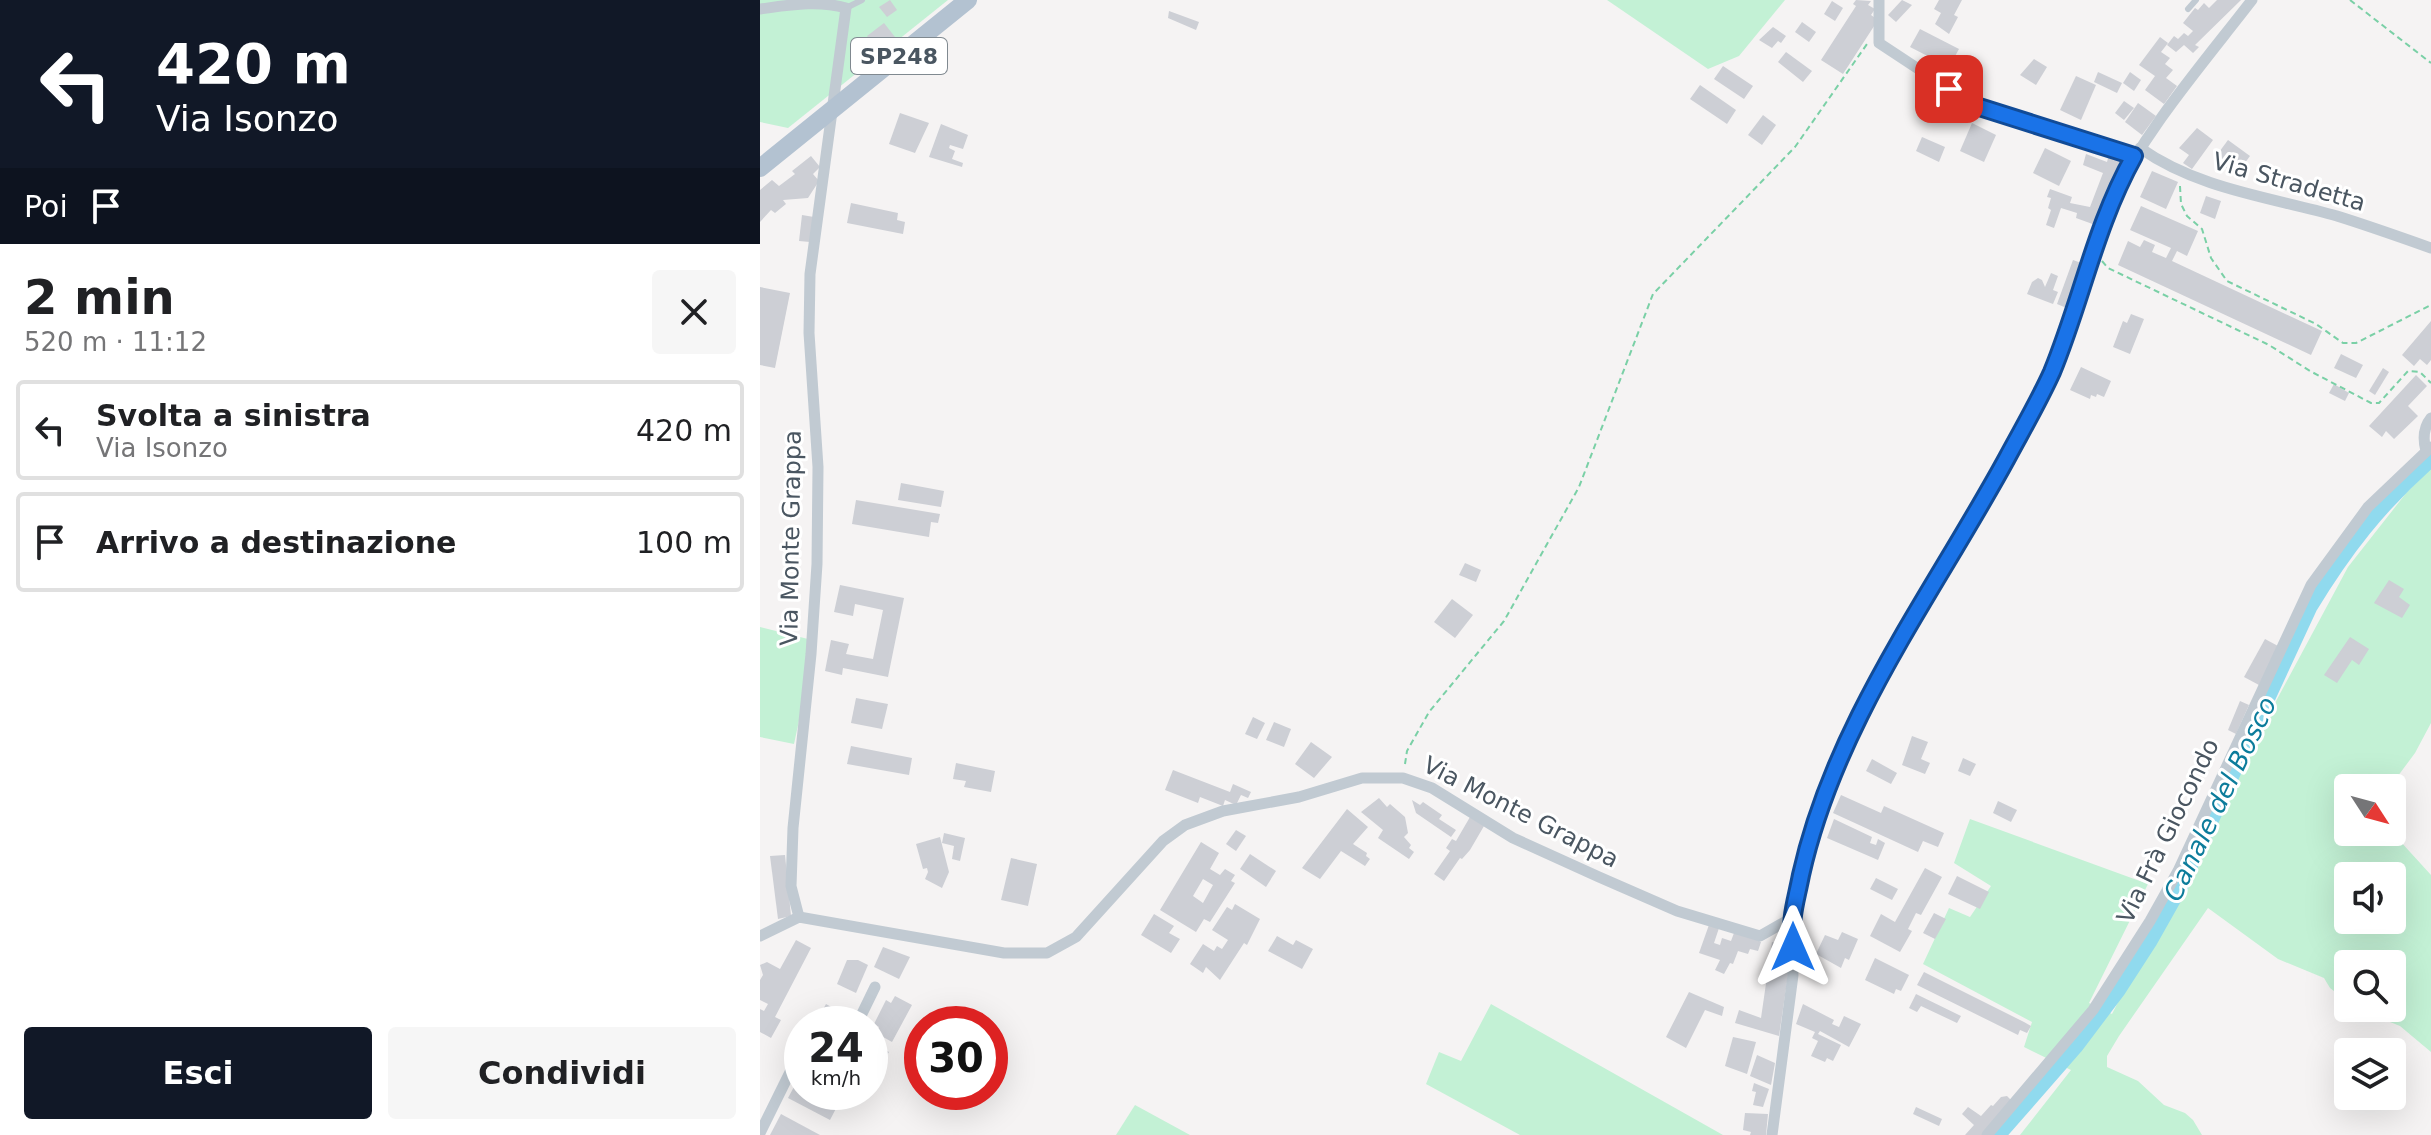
<!DOCTYPE html>
<html lang="it">
<head>
<meta charset="utf-8">
<style>
	body { margin:0; font-family:"DejaVu Sans",sans-serif; background:#f6f6f6; color:#202124; height:100vh; display:flex; flex-direction:column; font-size:30px; white-space:nowrap }
	* { box-sizing:border-box; margin:0 }
	p { font-size:26px; color:#757577 }
	.icon { flex:none; width:44px; height:44px; fill:none; stroke:currentColor; stroke-width:2; stroke-linecap:round; stroke-linejoin:round }
	.map { position:relative; flex:1; overflow:hidden }
	.side { display:flex; flex-direction:column; background:#fff; width:760px }
	.side>* { flex:none }
	.hud { background:#111827; color:#fff; overflow:hidden }
	.needle { width:52px; rotate:126deg }
	.buttons { position:absolute; left:1574px; top:774px; display:grid; gap:16px }
	.buttons a { display:grid; place-items:center; width:72px; height:72px; border-radius:8px; background:#fff; box-shadow:0 8px 32px #0002; font-size:40px }
	.speed { position:absolute; left:24px; top:1006px; display:flex; gap:16px; font-size:40px; font-weight:700; text-align:center }
	.speed>* { display:grid; place-content:center; width:104px; height:104px; border-radius:50%; background:#fff; box-shadow:0 8px 32px #0002; line-height:1 }
	.speed small { font-size:20px; font-weight:400 }
	.speed .limit { border:12px solid #d22; background:#fff; color:#111 }
	.pin { position:absolute; display:grid; place-items:center; width:68px; height:68px; color:#fff; margin:-34px; border-radius:16px; box-shadow:0 4px 12px #0006 }
	.me { position:absolute; width:88px; margin:-44px; rotate:0deg; stroke-linejoin:round; filter:drop-shadow(0 0 6px #0008) }
	.turn { display:flex; align-items:center; gap:28px; height:168px; padding:0 24px; font-size:36px }
	.turn .icon { width:104px; height:104px; stroke-width:2.5 }
	.turn b { display:block; font-size:56px; line-height:68px }
	.then { display:flex; align-items:center; height:76px; padding:0 24px; background:#0003; gap:16px; font-size:30px }
	.round { display:grid; place-items:center; flex:none; width:84px; height:84px; border-radius:8px; background:#f6f6f6 }
	.headline { display:flex; align-items:center; justify-content:space-between; height:136px; padding:0 24px }
	h1 { font-size:48px; font-weight:600; line-height:60px }
	.action { display:flex; gap:16px; margin-top:auto; padding:16px 24px }
	.action a { flex:1; height:92px; border-radius:8px; background:#111827; color:#fff; font-size:32px; font-weight:600; line-height:92px; text-align:center }
	.action a+a { background:#f6f6f6; color:#202124 }
	ul { padding:0; list-style:none }
	li { display:flex; align-items:center; gap:24px; height:100px; margin:0 16px 12px; padding:0 8px; border:4px solid #e0e0e0; border-radius:8px }
	li div { flex:1 }
	li b { display:block; font-size:30px }
	li em { font-style:normal }
	main { display:flex; flex:1; min-height:0 }
	.map>svg:first-child { display:block }
</style>
</head>
<body>
<main>
<section class="side">
<div class="hud">
<div class="turn"><svg class="icon" aria-label="left" viewBox="0 0 24 24"><path d="M17 20v-9H6M10 6l-5 5 5 5"/></svg><div><b>420 m</b>Via Isonzo</div></div>
<div class="then">Poi<svg class="icon" aria-label="arrive" viewBox="0 0 24 24"><path d="M6 21V4h12l-3 4 3 4H6"/></svg></div>
</div>
<div class="headline"><div><h1>2 min</h1><p>520 m · 11:12</p></div><a class="round"><svg class="icon" aria-label="close" viewBox="0 0 24 24"><path d="M6 6l12 12M18 6L6 18"/></svg></a></div>
<ul>
<li><svg class="icon" aria-label="left" viewBox="0 0 24 24"><path d="M17 20v-9H6M10 6l-5 5 5 5"/></svg><div><b>Svolta a sinistra</b><p>Via Isonzo</p></div><em>420 m</em></li>
<li><svg class="icon" aria-label="arrive" viewBox="0 0 24 24"><path d="M6 21V4h12l-3 4 3 4H6"/></svg><div><b>Arrivo a destinazione</b></div><em>100 m</em></li>
</ul>
<div class="action"><a>Esci</a><a>Condividi</a></div>
</section>
<div class="map">
<svg width="1671" height="1135" viewBox="0 0 1671 1135">
	<rect width="100%" height="100%" fill="#f5f3f3"/>
	<g fill="#c3f1d5" fill-rule="evenodd">
		<polygon points="0,0 188,0 28,128 0,122"/>
		<polygon points="847,0 1025,0 979,56 948,69"/>
		<path d="M1671 468V723L1655 753 1629 788H1588V832H1632V823L1640 841 1671 875V1052L1640 1026 1595 1008H1632V964H1588V1002L1570 988 1564 978 1518 959 1448 908 1359 1036 1347 1056V1067L1378 1081 1404 1105 1425 1113 1433 1120 1442 1135H1260L1311 1070 1264 1047 1272 1022 1163 964 1189 908 1210 917 1231 886 1194 863 1210 819 1388 884 1329 1003 1352 1014 1385 949 1444 851 1480 768 1588 567 1647 492ZM1588 876H1632V920H1588Z"/>
		<polygon points="0,627 56,641 34,744 0,737"/>
		<polygon points="731,1004 963,1135 760,1135 666,1084 679,1052 701,1061"/>
		<polygon points="375,1105 430,1135 356,1135"/>
	</g>
	<g fill="none" stroke-linecap="round" stroke-linejoin="round">
		<path stroke="#90daee" stroke-width="14" d="M1239 1135 1316 1047 1359 990 1390 942 1421 887 1550 608C1585 550 1620 505 1671 460"/>
	</g>
	<g fill="#cdcfd5" fill-rule="evenodd">
		<polygon points="130,0 137,10 127,17 119,7"/>
		<polygon points="1096,0 1111,1 1108,5 1115,9 1111,15 1118,20 1083,74 1061,60 1096,6 1093,4"/>
		<polygon points="1142,0 1152,5 1136,22 1128,15"/>
		<polygon points="1179,0 1202,0 1194,15 1198,17 1189,34 1175,24 1181,13 1174,9"/>
		<polygon points="1457,0 1481,0 1435,45 1439,47 1433,53 1424,45 1416,52 1407,45 1414,36 1418,39 1424,33 1428,36 1433,31 1423,23 1435,8 1438,10 1444,3 1449,8"/>
		<polygon points="1072,1 1083,8 1075,21 1064,14"/>
		<polygon points="409,11 439,22 436,30 408,18"/>
		<polygon points="1042,22 1056,32 1049,42 1035,32"/>
		<polygon points="124,23 135,37 118,51 107,36"/>
		<polygon points="1013,27 1026,36 1021,43 1018,41 1012,48 999,40"/>
		<polygon points="1160,29 1199,49 1189,67 1150,47"/>
		<polygon points="1400,37 1408,43 1401,52 1410,58 1405,64 1413,70 1406,78 1417,86 1404,104 1385,90 1395,76 1379,65"/>
		<polygon points="1026,52 1052,71 1043,82 1018,62"/>
		<polygon points="1274,59 1287,67 1276,85 1260,75"/>
		<polygon points="963,66 993,86 984,99 954,79"/>
		<polygon points="1338,72 1362,83 1357,93 1334,82"/>
		<polygon points="1370,72 1381,80 1374,91 1363,83"/>
		<polygon points="1316,76 1336,85 1321,120 1300,110"/>
		<polygon points="940,85 976,110 967,124 930,99"/>
		<polygon points="1364,101 1374,108 1364,120 1355,113"/>
		<polygon points="1378,103 1396,116 1382,135 1365,122"/>
		<polygon points="140,113 169,123 155,153 129,144"/>
		<polygon points="1003,115 1016,125 1002,145 988,135"/>
		<polygon points="1212,123 1236,135 1224,162 1200,151"/>
		<polygon points="181,124 208,135 203,149 190,145 189,148 195,151 192,159 203,163 202,167 169,157"/>
		<polygon points="1437,128 1453,140 1432,169 1423,163 1429,155 1419,148"/>
		<polygon points="1162,137 1185,147 1179,162 1156,151"/>
		<polygon points="1468,140 1490,156 1476,175 1454,159"/>
		<polygon points="1285,148 1311,161 1299,186 1273,173"/>
		<polygon points="1350,150 1362,154 1338,226 1316,218 1317,213 1301,208 1294,228 1286,225 1291,210 1288,208 1291,198 1287,197 1290,189 1312,197 1310,203 1330,207 1343,173 1323,165 1326,154 1347,162"/>
		<polygon points="51,156 60,167 53,174 59,181 48,198 23,200 26,204 15,213 11,210 0,222 0,190 12,180 19,186 35,174 32,171"/>
		<polygon points="1392,171 1418,182 1406,209 1380,197"/>
		<polygon points="1446,196 1461,201 1455,219 1440,213"/>
		<polygon points="91,203 138,213 137,220 145,222 143,234 87,223"/>
		<polygon points="1381,206 1438,231 1427,256 1417,251 1412,261 1562,331 1551,355 1358,265 1368,241 1380,247 1384,240 1395,245 1392,252 1406,258 1411,248 1370,230"/>
		<polygon points="42,215 54,217 50,242 39,241"/>
		<polygon points="1313,260 1324,264 1309,309 1297,304"/>
		<polygon points="1291,273 1298,276 1293,290 1298,292 1293,304 1267,294 1272,282 1278,278 1282,280 1285,287"/>
		<polygon points="0,287 30,293 15,368 0,365"/>
		<polygon points="1371,314 1384,319 1370,354 1353,347 1363,321 1367,323"/>
		<polygon points="1671,321 1671,360 1667,365 1660,359 1654,366 1642,355"/>
		<polygon points="1581,354 1603,365 1596,378 1574,368"/>
		<polygon points="1321,367 1351,381 1344,397 1337,394 1336,397 1331,395 1330,399 1310,390"/>
		<polygon points="1623,368 1629,372 1615,395 1609,391"/>
		<polygon points="1656,375 1667,386 1648,406 1658,416 1634,439 1626,431 1622,437 1609,426"/>
		<polygon points="1574,384 1589,393 1585,401 1569,393"/>
		<polygon points="141,483 184,491 181,507 138,500"/>
		<polygon points="96,500 180,514 178,523 171,522 169,537 92,524"/>
		<polygon points="705,563 721,570 716,582 699,575"/>
		<polygon points="1629,580 1644,589 1639,597 1650,605 1642,618 1614,603"/>
		<polygon points="80,585 144,598 128,677 83,668 82,675 65,671 71,640 89,644 86,654 113,659 123,610 95,604 93,616 74,612"/>
		<polygon points="692,599 713,615 695,638 674,622"/>
		<polygon points="1590,637 1609,649 1599,665 1592,660 1577,683 1564,675"/>
		<polygon points="1505,639 1518,646 1499,685 1484,677"/>
		<polygon points="96,698 128,704 122,729 91,723"/>
		<polygon points="1480,701 1489,705 1476,734 1468,730"/>
		<polygon points="493,717 505,723 497,739 485,734"/>
		<polygon points="514,722 531,729 524,747 506,740"/>
		<polygon points="1152,736 1168,742 1161,759 1170,763 1165,774 1142,765"/>
		<polygon points="551,742 572,757 554,778 535,764"/>
		<polygon points="91,746 152,758 149,775 87,764"/>
		<polygon points="1203,758 1216,764 1210,776 1198,771"/>
		<polygon points="1112,759 1137,773 1131,784 1106,771"/>
		<polygon points="196,763 235,771 231,792 204,787 206,781 193,779"/>
		<polygon points="413,770 470,792 473,784 491,792 488,798 481,795 476,805 465,800 463,806 440,797 438,803 405,790"/>
		<polygon points="1081,795 1121,813 1124,806 1184,833 1178,847 1163,841 1158,852 1073,813"/>
		<polygon points="619,798 627,807 630,804 645,817 648,833 644,837 651,845 649,848 654,852 649,859 618,838 623,830 601,812"/>
		<polygon points="652,800 660,805 663,802 682,815 679,819 696,830 691,837 656,813"/>
		<polygon points="1238,801 1257,810 1251,822 1233,813"/>
		<polygon points="587,809 608,827 593,844 607,853 606,856 610,859 605,866 581,851 560,879 542,868"/>
		<polygon points="710,817 724,826 710,850 702,859 700,858 684,881 674,874 690,851 686,848 692,839 696,841"/>
		<polygon points="1074,819 1112,837 1110,843 1116,845 1118,839 1125,843 1118,860 1067,838"/>
		<polygon points="476,830 486,836 476,851 466,844"/>
		<polygon points="184,833 205,838 200,861 192,859 194,846 182,843"/>
		<polygon points="180,837 189,872 182,888 165,879 168,872 167,868 163,869 156,844"/>
		<path d="M441 842 459 853 450 869 460 875 465 869 475 875 471 881 475 883 450 922 444 919 436 932 400 910ZM443 879 453 885 443 903 433 896Z"/>
		<polygon points="490,854 516,871 506,887 480,869"/>
		<polygon points="25,855 31,916 18,919 10,856"/>
		<polygon points="251,858 277,864 268,906 241,900"/>
		<polygon points="1165,868 1182,877 1161,915 1156,913 1148,929 1152,931 1140,952 1110,936 1121,914 1135,922"/>
		<polygon points="1197,876 1229,892 1220,909 1188,894"/>
		<polygon points="1116,878 1138,889 1132,900 1110,889"/>
		<polygon points="475,904 500,919 487,945 484,943 460,980 446,967 443,973 430,964 443,944 454,951 457,946 462,949 468,940 452,930 467,907 472,910"/>
		<polygon points="1174,913 1186,919 1175,939 1163,933"/>
		<polygon points="394,914 414,926 409,933 420,939 411,953 381,935"/>
		<polygon points="950,922 959,928 954,943 960,945 962,938 971,941 974,933 979,931 1001,942 998,951 990,949 988,954 978,951 973,964 970,963 964,974 955,970 960,960 939,953"/>
		<polygon points="1082,932 1098,939 1089,960 1085,958 1081,968 1056,954 1065,935 1078,940"/>
		<polygon points="517,936 533,945 536,940 553,949 542,969 508,951"/>
		<polygon points="36,940 51,948 15,1017 21,1020 11,1038 0,1032 0,1009 4,1011 8,1004 0,1000 0,980 3,975 0,965 7,962 20,969"/>
		<polygon points="1012,942 1032,948 1019,1036 975,1023 979,1010 1001,1018"/>
		<polygon points="123,947 150,957 139,979 114,967"/>
		<polygon points="1115,958 1149,975 1141,991 1136,989 1134,994 1105,980"/>
		<polygon points="87,960 98,960 108,965 96,993 77,984"/>
		<polygon points="1164,972 1264,1022 1271,1026 1267,1033 1260,1030 1258,1035 1157,985"/>
		<polygon points="929,992 964,1007 962,1016 945,1010 926,1048 906,1037"/>
		<polygon points="1156,994 1201,1016 1197,1023 1161,1006 1157,1012 1149,1008"/>
		<polygon points="135,996 152,1005 132,1042 116,1033 119,1027 114,1024 126,1000 131,1003"/>
		<polygon points="66,1004 82,1013 78,1020 87,1024 55,1024"/>
		<polygon points="1043,1004 1074,1020 1072,1024 1079,1027 1084,1016 1101,1024 1089,1047 1060,1031 1058,1034 1081,1045 1073,1061 1067,1058 1065,1062 1051,1056 1058,1041 1052,1038 1055,1032 1036,1024"/>
		<polygon points="973,1037 996,1042 987,1074 965,1066"/>
		<polygon points="112,1042 129,1052 110,1083 110,1045"/>
		<polygon points="997,1055 1015,1063 1011,1085 990,1076"/>
		<polygon points="42,1072 42,1092 77,1092 83,1095 70,1120 28,1098"/>
		<polygon points="994,1083 1009,1089 1003,1107 993,1105 996,1092 992,1091"/>
		<polygon points="1247,1096 1254,1103 1226,1135 1205,1135 1214,1125 1202,1114 1208,1107 1221,1116 1231,1105 1233,1106 1241,1097"/>
		<polygon points="1156,1107 1182,1119 1179,1126 1153,1114"/>
		<polygon points="985,1113 1008,1114 1006,1135 990,1135 991,1132 983,1130"/>
		<polygon points="21,1114 60,1135 10,1135"/>
	</g>
	<g fill="none" stroke-linecap="round" stroke-linejoin="round">
		<g stroke="#7ad0a6" stroke-width="2" stroke-dasharray="6 4" stroke-linecap="butt">
			<polyline points="1590,0 1671,63"/>
			<polyline points="1420,186 1421,204 1427,216 1442,229 1451,258 1467,281 1556,324 1583,343 1596,343 1671,305"/>
			<polyline points="1342,261 1348,268 1509,345 1550,371 1611,403 1619,403 1648,371 1660,372 1671,383"/>
			<polyline points="645,764 647,751 669,712 744,621 819,487 893,294 1035,147 1107,44"/>
		</g>
		<g stroke="#c1cad2" stroke-width="6">
			<polyline points="86,8 102,0"/>
			<polyline points="1428,9 1436,0"/>
		</g>
		<g stroke="#c1cad2" stroke-width="11">
			<polyline points="1119,0 1119,43 1213,105 1374,156"/>
			<path d="M0 9C30 5 57 0 86 8L50 274 49 333 58 467 57 564 51 654 33 828 31 886 39 917"/>
			<path d="M1380 148C1438 189 1510 197 1577 216 1609 226 1640 237 1671 248"/>
			<path d="M1666 451C1663 440 1663 428 1671 418"/>
			<polyline points="0,936 39,917 244,953 287,953 316,937 403,841 425,825 463,811 539,797 602,778 643,778 672,788 753,838 839,877 917,911 1000,936 1030,919"/>
			<polyline points="97,1024 115,987"/>
			<polyline points="0,1133 40,1052 42,1053"/>
			<path d="M1012 1135 1033 975 1030 919 1059 809 1075 765 1110 695 1229 492 1291 372 1348 206C1385 130 1441 66 1492 0"/>
			<polyline points="1227,1135 1333,1010 1390,921 1418,871 1551,585 1608,507 1671,447"/>
		</g>
		<polyline stroke="#b3c2d1" stroke-width="18" points="0,168 208,0"/>
	</g>
	<g fill="none" stroke-linecap="round" stroke-linejoin="round">
		<g stroke="#114b97" stroke-width="20">
			<path id="route" d="M1033 947C1030 915 1035 906 1041 875 1075 722 1173 594 1247 458 1262 430 1279 401 1292 372 1322 299 1335 226 1374 156L1213 105 1189 89"/>
		</g>
		<use href="#route" stroke="#1a73e8" stroke-width="14"/>
	</g>
	<g text-anchor="middle" stroke-width="6" stroke-linejoin="round" paint-order="stroke">
		<rect fill="#fff" stroke="#808990" stroke-width="2" x="91" y="38" width="96" height="36" rx="6"/>
		<g font-size="22" font-weight="bold" fill="#4a5661">
			<text x="139" y="64">SP248</text>
		</g>
		<g font-size="24" fill="#4a5661" stroke="#fff">
			<text transform="translate(1529 182) rotate(16)" y="8">Via Stradetta</text>
			<text transform="translate(31 538) rotate(-89)" y="8">Via Monte Grappa</text>
			<text transform="translate(761 812) rotate(27)" y="8">Via Monte Grappa</text>
			<text transform="translate(1408 831) rotate(-64)" y="8">Via Frà Giocondo</text>
		</g>
		<g font-size="26" font-style="italic" fill="#0c7c9b" stroke="#fff">
			<text transform="translate(1460 799) rotate(-64)" y="9">Canale del Bosco</text>
		</g>
	</g>
</svg>
<div class="buttons">
<a><svg class="needle" viewBox="-14 -14 28 28"><path d="M0-13l5 13h-10z" fill="#e53935"/><path d="M0 13l5-13h-10z" fill="#757577"/></svg></a>
<a><svg class="icon" aria-label="sound" viewBox="0 0 24 24"><path d="M4 9h4l5-4v14l-5-4H4zM17 9q2 3 0 6"/></svg></a>
<a><svg class="icon" aria-label="search" viewBox="0 0 24 24"><circle cx="10" cy="10" r="6"/><path d="M15 15l6 6"/></svg></a>
<a><svg class="icon" aria-label="layers" viewBox="0 0 24 24"><path d="M12 4l9 5-9 5-9-5zM3 14l9 5 9-5"/></svg></a>
</div>
<div class="speed"><div>24<small>km/h</small></div><div class="limit">30</div></div>
<div class="pin" style="left:1189px;top:89px;background:#d93025"><svg class="icon" aria-label="arrive" viewBox="0 0 24 24"><path d="M6 21V4h12l-3 4 3 4H6"/></svg></div>
<svg class="me" style="left:1033px;top:947px" viewBox="-20 -20 40 40"><path d="M0-17L14 15 0 8-14 15z" fill="#1a73e8" stroke="#fff" stroke-width="4"/></svg>
</div>
</main>
</body>
</html>
